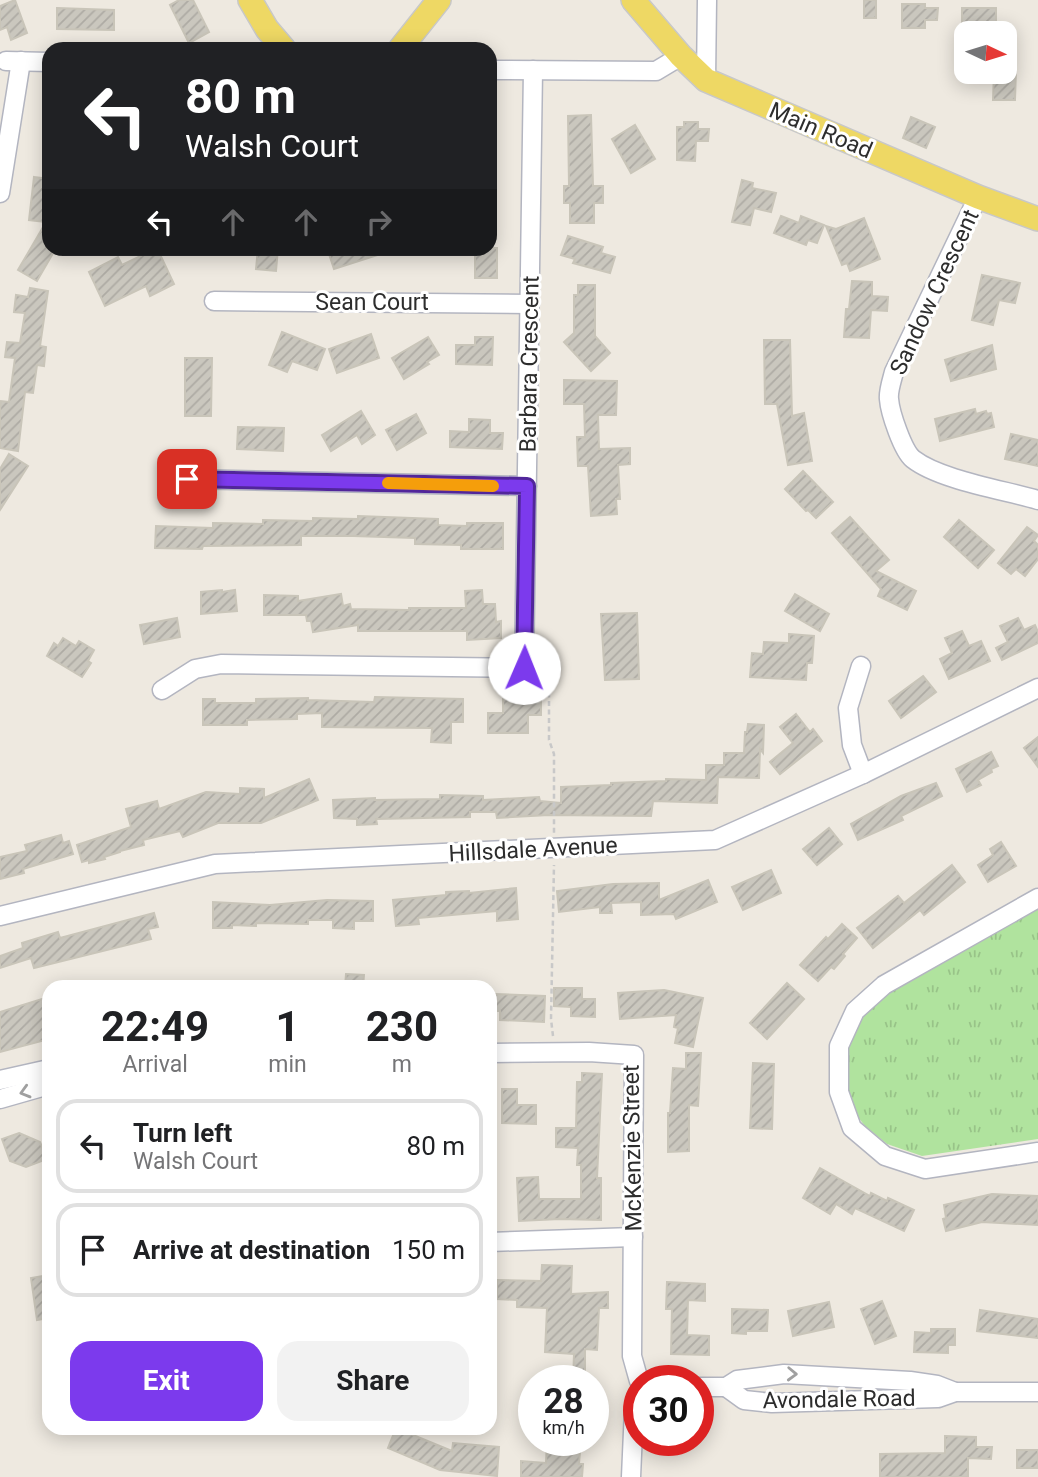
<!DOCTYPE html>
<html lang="en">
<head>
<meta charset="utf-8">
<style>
	body { margin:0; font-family:Roboto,sans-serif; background:#f2f2f2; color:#202124; height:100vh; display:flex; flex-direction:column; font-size:26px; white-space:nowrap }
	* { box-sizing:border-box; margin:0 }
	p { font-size:23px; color:#757577 }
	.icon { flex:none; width:38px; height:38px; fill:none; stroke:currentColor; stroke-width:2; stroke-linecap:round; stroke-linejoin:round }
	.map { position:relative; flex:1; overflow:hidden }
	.drawer { position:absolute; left:42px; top:980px; width:455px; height:455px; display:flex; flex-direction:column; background:#fff; border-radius:21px; box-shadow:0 4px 18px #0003 }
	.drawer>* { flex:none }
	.guide { position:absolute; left:42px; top:42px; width:455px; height:214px; border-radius:21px; box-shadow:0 4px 18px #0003; background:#202124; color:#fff; overflow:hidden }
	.needle { width:46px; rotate:94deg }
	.fabs { position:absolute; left:954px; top:21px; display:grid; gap:14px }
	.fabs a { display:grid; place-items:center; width:63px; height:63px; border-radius:14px; background:#fff; box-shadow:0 4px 18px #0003; font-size:35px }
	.speed { position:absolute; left:518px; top:1365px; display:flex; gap:14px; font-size:35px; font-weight:700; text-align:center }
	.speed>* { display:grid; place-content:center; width:91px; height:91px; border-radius:50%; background:#fff; box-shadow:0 4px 18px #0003; line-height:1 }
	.speed small { font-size:18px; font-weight:400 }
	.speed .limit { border:10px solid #d22; background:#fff; color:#111 }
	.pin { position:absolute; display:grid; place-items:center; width:60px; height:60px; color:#fff; margin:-30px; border-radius:14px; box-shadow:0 4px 10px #0006 }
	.me { position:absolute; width:77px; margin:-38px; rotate:1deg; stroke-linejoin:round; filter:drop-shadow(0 0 5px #0008) }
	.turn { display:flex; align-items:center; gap:24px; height:147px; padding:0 28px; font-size:32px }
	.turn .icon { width:91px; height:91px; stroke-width:2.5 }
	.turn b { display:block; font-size:49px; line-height:60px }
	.lanes { display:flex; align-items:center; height:66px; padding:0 28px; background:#0003; justify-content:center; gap:35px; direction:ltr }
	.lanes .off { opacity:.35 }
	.eta { display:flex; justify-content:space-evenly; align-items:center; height:119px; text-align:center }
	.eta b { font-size:42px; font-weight:700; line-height:49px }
	.primary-button { display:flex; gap:14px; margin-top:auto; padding:14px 28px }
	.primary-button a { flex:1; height:80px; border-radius:21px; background:#7c3aed; color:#fff; font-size:28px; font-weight:700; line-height:80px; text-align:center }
	.primary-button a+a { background:#f2f2f2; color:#202124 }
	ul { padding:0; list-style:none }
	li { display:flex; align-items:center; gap:21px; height:94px; margin:0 14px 10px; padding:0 14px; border:4px solid #e0e0e0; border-radius:21px }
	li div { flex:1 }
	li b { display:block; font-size:26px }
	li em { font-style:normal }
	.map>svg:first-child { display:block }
</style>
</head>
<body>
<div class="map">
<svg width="1038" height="1477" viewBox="0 0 1038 1477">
	<defs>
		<pattern id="park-tufts" width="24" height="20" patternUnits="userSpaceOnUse" patternTransform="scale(1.75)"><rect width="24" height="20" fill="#b0e39e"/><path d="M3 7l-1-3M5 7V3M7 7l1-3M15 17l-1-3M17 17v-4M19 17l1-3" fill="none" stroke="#98c388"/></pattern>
		<pattern id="building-hatch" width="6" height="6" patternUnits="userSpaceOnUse" patternTransform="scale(1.75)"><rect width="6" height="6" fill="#cac7be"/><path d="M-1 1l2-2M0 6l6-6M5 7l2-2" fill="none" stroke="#aeaba4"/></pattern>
	</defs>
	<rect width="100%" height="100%" fill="#eee9e0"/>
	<polygon fill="url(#park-tufts)" points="1038,909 1038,1139 922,1156 887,1144 865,1126 854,1112 847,1085 847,1053 852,1036 868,1009 893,989"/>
	<g fill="url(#building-hatch)" stroke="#c9c5b9" stroke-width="2">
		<polygon points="15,0 27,33 11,40 7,27 0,30 0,6"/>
		<polygon points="179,0 193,0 209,32 189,43 170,5"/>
		<rect x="864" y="0" width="12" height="18"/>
		<polygon points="902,4 925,4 925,8 938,8 937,20 925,20 925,28 902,28"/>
		<polygon points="57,8 114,10 114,30 57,29"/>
		<rect x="962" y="8" width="34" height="20"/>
		<polygon points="1004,70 1016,70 1015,100 993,100 994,72 1004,72"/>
		<polygon points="591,115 593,186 603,186 603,203 594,203 594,223 570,223 570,203 564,203 564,186 569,186 568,116"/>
		<polygon points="911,117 935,127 926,148 903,138"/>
		<polygon points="684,122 698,122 698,129 709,129 708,141 696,141 695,161 677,160 677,127 684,127"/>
		<polygon points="635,125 655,159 631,173 612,139"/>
		<polygon points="34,177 49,179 49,248 56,248 37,281 18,270 46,222 29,220"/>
		<polygon points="742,180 753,183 752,188 776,193 771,212 754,208 750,225 732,222"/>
		<polygon points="781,216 799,223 801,216 824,225 817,243 808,240 806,245 774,233"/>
		<polygon points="864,218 880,259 850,271 847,263 842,265 826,226 836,229"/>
		<polygon points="568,236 603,247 601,253 615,257 610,273 573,263 575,259 561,255"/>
		<polygon points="157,248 174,284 150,296 146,286 105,306 89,272 118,257 122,265"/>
		<polygon points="258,248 278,248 276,271 256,269"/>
		<polygon points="327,248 390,248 390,251 334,269"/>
		<rect x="475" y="248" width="22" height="30"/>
		<polygon points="982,275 1020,283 1015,303 999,300 993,325 972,320"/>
		<polygon points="852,281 872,282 872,296 888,297 887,311 871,310 869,338 844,337 846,309 849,309"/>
		<polygon points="578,285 595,285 595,336 610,353 591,371 564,342 574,333 574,295 578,295"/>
		<polygon points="30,288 48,291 40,346 46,347 44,366 37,365 33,393 25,392 18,451 0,448 0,410 1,401 9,402 15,358 5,357 7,342 20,343 25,313 14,312 16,295 28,297"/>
		<polygon points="282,332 325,349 317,370 292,361 287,372 269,365"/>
		<polygon points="371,334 379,358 337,373 329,349"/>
		<polygon points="428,337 439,355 427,362 429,364 404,379 392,358"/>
		<polygon points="475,337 493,337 492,365 456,364 456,345 475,345"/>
		<polygon points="764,340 790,340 792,416 804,413 812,461 788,465 777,404 765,404"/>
		<polygon points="992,345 996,369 951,381 945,360"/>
		<polygon points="185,358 212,358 211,416 185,416"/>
		<polygon points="564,380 617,381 616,415 598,415 599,449 630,448 630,464 618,465 620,499 616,499 617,514 591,516 588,466 578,466 577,437 585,437 584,404 564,404"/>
		<polygon points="975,409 976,414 986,411 987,414 991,413 994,427 940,441 935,419"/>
		<polygon points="361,411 375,435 362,444 357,435 331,451 322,435"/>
		<polygon points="416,414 426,433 397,450 386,430"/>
		<polygon points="469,419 490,420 490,433 503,433 502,449 450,447 450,431 469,432"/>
		<polygon points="238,427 284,428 283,451 237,449"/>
		<polygon points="1011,434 1038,440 1038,466 1005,459"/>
		<polygon points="9,454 28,466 0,510 0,469"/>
		<polygon points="803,471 833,502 816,518 808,510 806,511 785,489"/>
		<polygon points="358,516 438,519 438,525 467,526 467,523 503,523 503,549 461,549 461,545 415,544 415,538 353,536 301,536 301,545 203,546 202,549 155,548 156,526 213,528 213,523 263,524 263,520 313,521 313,518 358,519"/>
		<polygon points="850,517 889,560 876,571 916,591 907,610 878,596 881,589 832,533"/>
		<polygon points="959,520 994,550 978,568 944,537"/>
		<polygon points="1027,527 1038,535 1034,541 1038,545 1038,559 1025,576 1016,569 1011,574 998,563"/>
		<polygon points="222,590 222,592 235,590 237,611 201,614 201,592"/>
		<polygon points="482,590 483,604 495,604 496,622 501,621 501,638 467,640 467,631 358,631 358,625 313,632 311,621 307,621 306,615 264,615 264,595 298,596 298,601 341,594 343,606 350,604 351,609 409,610 409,608 466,608 465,591"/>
		<polygon points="795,594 829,614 820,631 785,611"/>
		<polygon points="637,613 639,679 605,680 601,614"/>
		<polygon points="177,618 180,637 144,644 140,625"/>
		<polygon points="1018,618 1024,630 1035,625 1038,632 1038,643 1002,660 996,648 1008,642 1000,626"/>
		<polygon points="962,631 969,646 981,641 990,661 949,679 940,659 952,653 945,638"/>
		<polygon points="789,634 814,636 812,663 807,663 806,680 750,677 752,653 763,654 764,642 789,643"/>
		<polygon points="63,638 76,646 79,641 94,650 88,661 91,663 82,677 47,656 54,643 58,646"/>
		<polygon points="923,676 936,692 901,718 889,701"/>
		<polygon points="375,697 463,699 463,722 451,722 451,743 431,742 432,728 322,727 322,713 297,714 297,719 247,720 247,725 203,725 203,699 215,699 215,703 256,703 256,699 308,698 308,700 374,702"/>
		<polygon points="503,699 541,699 541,715 528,715 528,733 488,733 488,713 503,713"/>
		<polygon points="796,714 810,732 813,729 822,741 780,774 770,762 793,743 780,727"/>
		<polygon points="748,724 764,725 763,753 760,749 759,778 718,777 717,803 653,801 651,816 549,815 497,818 496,812 470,812 470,817 376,819 377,824 357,825 357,819 334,818 333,800 375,798 375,800 440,799 440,795 483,796 483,800 539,797 540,801 561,803 561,787 611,785 611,783 666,781 666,779 706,780 706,765 724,765 724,753 744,753 745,732 747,732"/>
		<polygon points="1038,737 1038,767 1024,748"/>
		<polygon points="991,752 998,766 991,769 992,772 978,780 981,785 967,792 956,769"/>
		<polygon points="309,779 318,800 261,823 218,823 183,837 180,831 143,840 144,845 120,851 120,852 104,857 105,859 89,863 89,860 82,862 77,845 131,827 126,809 157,801 159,809 206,792 240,794 240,788 264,789 264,798"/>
		<polygon points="936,783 942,796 901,816 903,820 858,840 851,824 901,796"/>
		<polygon points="829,828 842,844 817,865 803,849"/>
		<polygon points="61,835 63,843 69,841 73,854 23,869 24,873 0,879 0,857 27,851 25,845"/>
		<polygon points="1001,842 1016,866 988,882 978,865 993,855 990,849"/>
		<polygon points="952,865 965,882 924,915 920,910 873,948 857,928 898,896 904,903"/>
		<polygon points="771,870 781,893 743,910 732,887"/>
		<polygon points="708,880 717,902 676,919 674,914 641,915 641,902 611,903 612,913 600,913 600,907 559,912 557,891 613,884 659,883 659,900"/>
		<polygon points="516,888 518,919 497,921 497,911 418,918 419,924 396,926 393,900 446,895 446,892 469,891 469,893"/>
		<polygon points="327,900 373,901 373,921 354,921 354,929 333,928 333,920 308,920 308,924 256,923 256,926 232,925 232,928 213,928 213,902 270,905"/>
		<polygon points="154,913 158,927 148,929 151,939 34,968 31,958 0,968 0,956 23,948 22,943 58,932 60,938"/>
		<polygon points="842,924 857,938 843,954 845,956 834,969 831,967 818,981 800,965 826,937 828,939"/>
		<polygon points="346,974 364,975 363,987 345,987"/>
		<polygon points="787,983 804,999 767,1039 750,1023"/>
		<polygon points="554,988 582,988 582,999 595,999 595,1017 571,1016 571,1007 554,1006"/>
		<polygon points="664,990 703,998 693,1047 675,1043 678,1028 674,1027 676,1015 620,1019 618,993"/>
		<polygon points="495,994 545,996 544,1022 500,1020 500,1011 494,1011"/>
		<polygon points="42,999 49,1023 49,1039 0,1052 0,1012"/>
		<polygon points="686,1053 701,1053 698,1106 689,1105 689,1151 668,1152 668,1113 670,1113 673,1068 686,1069"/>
		<polygon points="753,1063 774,1064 772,1129 750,1128"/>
		<polygon points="582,1073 602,1074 597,1178 601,1178 601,1220 560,1219 519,1221 517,1178 538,1177 539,1199 581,1199 581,1165 577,1165 578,1148 556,1147 556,1128 576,1128 577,1082 582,1082"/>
		<polygon points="502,1089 517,1089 517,1105 536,1105 536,1124 502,1123"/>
		<polygon points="19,1133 40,1142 47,1159 26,1167 10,1161 2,1139"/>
		<polygon points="820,1168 870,1196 871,1193 887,1201 888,1198 914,1210 904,1231 855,1208 852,1214 836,1204 830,1214 803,1198"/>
		<polygon points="992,1194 1038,1196 1038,1225 982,1222 946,1231 943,1219 946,1218 944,1205"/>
		<polygon points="542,1265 572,1266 571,1294 608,1292 608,1308 599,1308 597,1350 585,1349 585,1381 573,1381 574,1354 545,1352 547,1308 517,1307 517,1300 497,1299 497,1280 541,1281"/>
		<polygon points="49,1275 49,1318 37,1320 31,1278"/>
		<polygon points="667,1282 705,1284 705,1301 688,1300 687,1335 709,1336 709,1355 671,1354 672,1309 666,1309"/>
		<polygon points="882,1301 896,1336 875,1344 861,1309"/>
		<polygon points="829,1302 834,1327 793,1336 788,1311"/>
		<polygon points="732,1309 768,1310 767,1331 746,1331 746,1334 732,1333"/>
		<polygon points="980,1310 1038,1319 1038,1338 977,1331"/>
		<polygon points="931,1329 955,1329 955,1345 948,1345 948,1353 914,1352 915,1332 931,1333"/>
		<polygon points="396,1428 452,1451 453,1443 499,1447 497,1476 440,1470 388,1448"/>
		<polygon points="945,1436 976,1437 976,1447 992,1447 991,1459 968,1458 968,1477 880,1477 880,1454 945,1453"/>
		<polygon points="547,1440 581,1440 579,1464 583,1464 582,1477 521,1477 521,1461 546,1463"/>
		<rect x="1017" y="1450" width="21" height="18"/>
	</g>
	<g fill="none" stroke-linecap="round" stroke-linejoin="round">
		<g stroke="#b3b5c0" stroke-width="21">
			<g id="minor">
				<polyline points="6,61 49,62"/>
				<polyline points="490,70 656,71 681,56"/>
				<polyline points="706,80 707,0"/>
				<polyline points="0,193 21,61"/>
				<path d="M978 197 894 372C892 380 888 391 889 399 890 413 903 451 913 459 940 480 1004 490 1038 500"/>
				<polyline points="214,301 530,304"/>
				<polyline points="187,479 527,486"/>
				<polyline points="861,666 848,708 852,745 863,774"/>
				<polyline points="162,690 195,669 221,664 524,668 533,70"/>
				<polyline points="1038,898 884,985 855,1011 839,1046 839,1092 852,1128 885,1156 925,1169 1038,1152"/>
				<polyline points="0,916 215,864 715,840 863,774 1038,688"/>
				<polyline points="490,1053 589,1052 634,1055 632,1356 639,1381"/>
				<polyline points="0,1080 49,1069"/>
				<polyline points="0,1099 49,1085"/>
				<polyline points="490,1242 633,1237"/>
				<polyline points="698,1387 726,1387 737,1380 784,1374 910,1381 937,1385 955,1392"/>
				<polyline points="726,1387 744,1400 772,1403 938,1398 955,1392 1038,1392"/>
				<polyline points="631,1477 634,1409 639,1401"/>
			</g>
		</g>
		<g stroke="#c8c8c8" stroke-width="26">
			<g id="major">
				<polyline points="250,0 267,29 284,49"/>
				<polyline points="633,0 681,56 706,80 978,197 1038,219"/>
				<polyline points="400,49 439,0"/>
			</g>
		</g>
		<g stroke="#c8c8c8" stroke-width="2.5" stroke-dasharray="5 3.5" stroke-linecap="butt">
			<polyline points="539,662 544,665 549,687 549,740 554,754 554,833"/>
			<polyline points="553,1036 551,1019 554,865"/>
		</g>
		<use href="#minor" stroke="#fff" stroke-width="18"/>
		<use href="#major" stroke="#eed864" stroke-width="23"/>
	</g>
	<defs><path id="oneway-chevron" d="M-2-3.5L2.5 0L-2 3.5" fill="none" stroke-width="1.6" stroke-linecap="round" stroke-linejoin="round" transform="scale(1.75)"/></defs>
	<g stroke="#a0a0a0">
		<use href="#oneway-chevron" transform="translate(25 1092) rotate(164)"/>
		<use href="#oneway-chevron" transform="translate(792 1374) rotate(2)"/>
	</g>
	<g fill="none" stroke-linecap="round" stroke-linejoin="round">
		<g stroke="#51269a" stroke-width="18">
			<polyline id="route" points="187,479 527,486 524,668"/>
		</g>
		<use href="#route" stroke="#7c3aed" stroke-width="12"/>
		<polyline stroke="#f59e0b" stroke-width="12" points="388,483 493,486"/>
	</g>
	<g text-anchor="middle" stroke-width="6" stroke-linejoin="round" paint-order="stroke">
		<g font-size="23" fill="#2d2d2d" stroke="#fff">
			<text transform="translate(821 130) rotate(23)" y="8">Main Road</text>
			<text transform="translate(934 292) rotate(-65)" y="8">Sandow Crescent</text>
			<text x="372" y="310">Sean Court</text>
			<text transform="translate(529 364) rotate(-89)" y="8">Barbara Crescent</text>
			<text transform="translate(533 849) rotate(-3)" y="8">Hillsdale Avenue</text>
			<text transform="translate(632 1148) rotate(-91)" y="8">McKenzie Street</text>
			<text transform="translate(839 1399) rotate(-1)" y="8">Avondale Road</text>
		</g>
	</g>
</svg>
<div class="fabs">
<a><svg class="needle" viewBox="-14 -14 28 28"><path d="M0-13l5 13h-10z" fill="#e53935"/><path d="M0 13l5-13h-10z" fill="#757577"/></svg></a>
</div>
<div class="speed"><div>28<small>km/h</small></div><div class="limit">30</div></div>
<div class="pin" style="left:187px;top:479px;background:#d93025"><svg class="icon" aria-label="arrive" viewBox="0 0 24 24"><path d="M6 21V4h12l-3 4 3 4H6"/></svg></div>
<svg class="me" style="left:524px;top:668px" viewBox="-20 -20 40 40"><circle r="19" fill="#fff"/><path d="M0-13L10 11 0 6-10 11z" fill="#7c3aed"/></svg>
<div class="guide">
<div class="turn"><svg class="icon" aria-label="left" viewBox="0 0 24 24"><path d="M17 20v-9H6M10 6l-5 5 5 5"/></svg><div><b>80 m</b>Walsh Court</div></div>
<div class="lanes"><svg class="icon" aria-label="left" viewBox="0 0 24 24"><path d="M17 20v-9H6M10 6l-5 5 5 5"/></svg><svg class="icon off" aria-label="ahead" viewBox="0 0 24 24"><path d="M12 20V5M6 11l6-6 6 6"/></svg><svg class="icon off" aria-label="ahead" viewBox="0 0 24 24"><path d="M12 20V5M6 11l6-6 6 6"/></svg><svg class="icon off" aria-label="right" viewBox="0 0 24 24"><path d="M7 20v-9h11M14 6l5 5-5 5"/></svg></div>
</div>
<section class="drawer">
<div class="eta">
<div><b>22:49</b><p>Arrival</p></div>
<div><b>1</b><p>min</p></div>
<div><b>230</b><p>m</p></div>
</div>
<ul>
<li><svg class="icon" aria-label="left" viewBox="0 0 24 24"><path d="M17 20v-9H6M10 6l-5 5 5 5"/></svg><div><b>Turn left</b><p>Walsh Court</p></div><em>80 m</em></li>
<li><svg class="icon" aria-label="arrive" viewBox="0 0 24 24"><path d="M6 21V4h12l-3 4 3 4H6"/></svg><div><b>Arrive at destination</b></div><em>150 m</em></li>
</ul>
<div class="primary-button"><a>Exit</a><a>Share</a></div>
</section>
</div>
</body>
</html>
